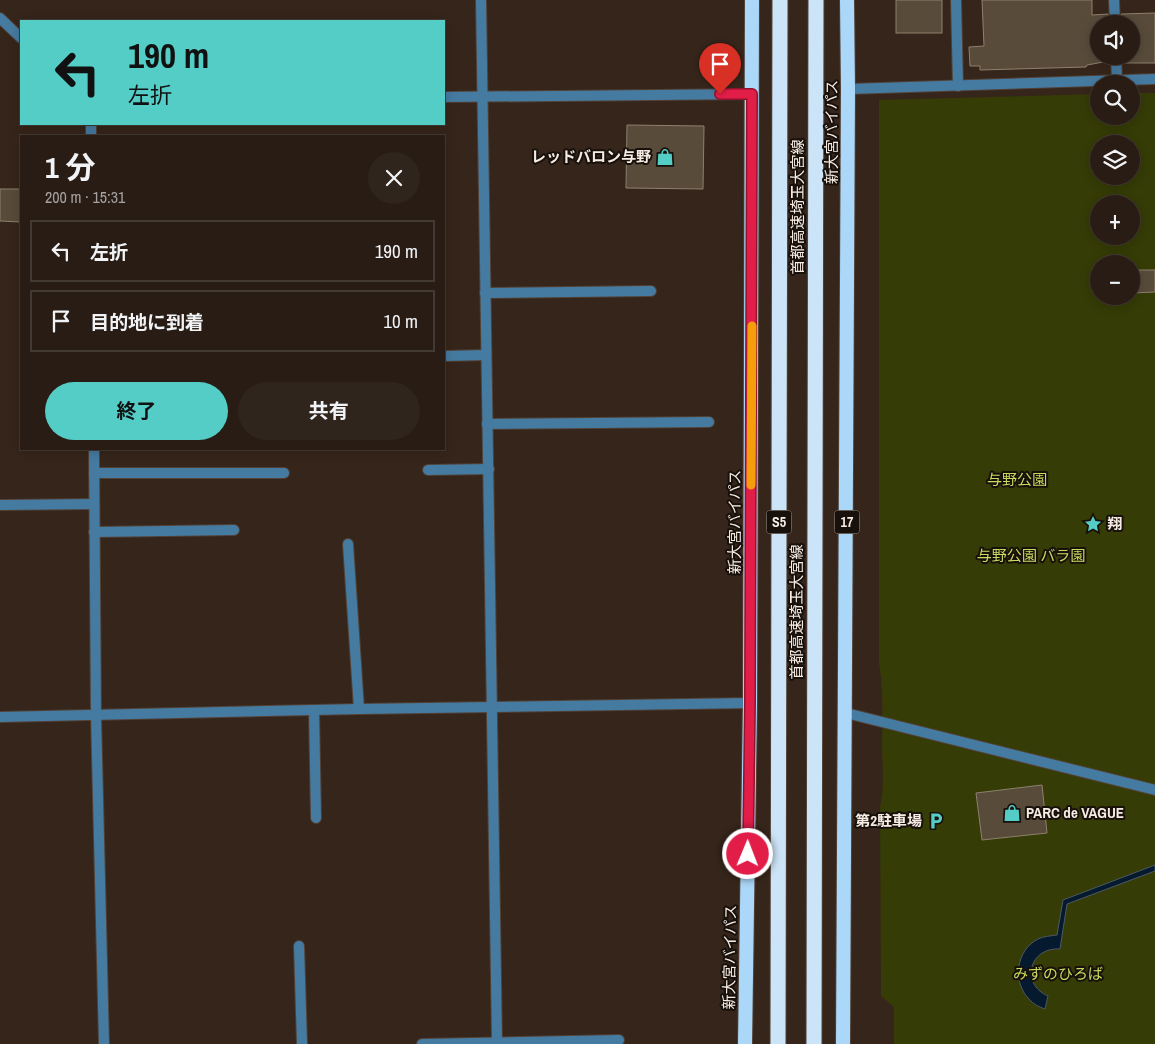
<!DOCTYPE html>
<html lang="ja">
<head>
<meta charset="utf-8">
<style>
	body { margin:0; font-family:"Archivo Narrow","Noto Sans JP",sans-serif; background:#30251d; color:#f1f3f6; height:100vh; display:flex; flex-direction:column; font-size:19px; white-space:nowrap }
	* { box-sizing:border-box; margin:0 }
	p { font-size:16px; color:#a5a1a0 }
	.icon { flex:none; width:28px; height:28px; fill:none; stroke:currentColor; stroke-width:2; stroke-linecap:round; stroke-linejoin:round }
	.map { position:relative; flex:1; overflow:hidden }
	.details { position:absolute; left:20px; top:135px; width:425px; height:315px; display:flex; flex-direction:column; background:#281c14; border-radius:0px; box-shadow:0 2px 12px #0003,0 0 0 1px #443a34 }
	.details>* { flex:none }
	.guide { position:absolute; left:20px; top:20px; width:425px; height:105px; border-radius:0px; box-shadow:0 2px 12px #0003,0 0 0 1px #443a34; background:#54cdc6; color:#111; overflow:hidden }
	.buttons { position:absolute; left:1090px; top:15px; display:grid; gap:10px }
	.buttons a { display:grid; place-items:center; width:50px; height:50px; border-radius:50%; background:#281c14; box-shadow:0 2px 12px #0003,0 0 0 1px #443a34; font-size:25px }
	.pin { position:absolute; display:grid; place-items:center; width:42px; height:42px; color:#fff; margin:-51px -21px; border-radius:50% 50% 50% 0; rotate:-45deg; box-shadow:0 0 5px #0007 }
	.pin .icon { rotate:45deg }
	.me { position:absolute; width:55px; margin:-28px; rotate:1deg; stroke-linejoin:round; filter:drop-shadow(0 0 4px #0008) }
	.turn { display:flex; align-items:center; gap:18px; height:105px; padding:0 25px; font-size:22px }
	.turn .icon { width:65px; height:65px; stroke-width:2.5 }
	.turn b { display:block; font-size:35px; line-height:42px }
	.round { display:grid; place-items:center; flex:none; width:52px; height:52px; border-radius:26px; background:#30251d }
	.headline { display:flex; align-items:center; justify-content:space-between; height:85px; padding:0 25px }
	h1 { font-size:30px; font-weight:700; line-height:38px }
	.action { display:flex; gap:10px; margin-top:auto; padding:10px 25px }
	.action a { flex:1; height:58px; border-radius:30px; background:#54cdc6; color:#111; font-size:20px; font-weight:700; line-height:58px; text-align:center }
	.action a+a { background:#30251d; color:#f1f3f6 }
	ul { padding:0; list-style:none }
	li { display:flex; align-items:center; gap:15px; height:62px; margin:0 10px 8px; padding:0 15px; border:2px solid #443a34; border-radius:0px }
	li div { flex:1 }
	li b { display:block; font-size:19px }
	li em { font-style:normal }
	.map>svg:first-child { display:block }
</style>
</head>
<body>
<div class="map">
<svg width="1155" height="1044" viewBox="0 0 1155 1044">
	<rect width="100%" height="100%" fill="#36251a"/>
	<path fill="#353c06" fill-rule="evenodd" d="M1131 93H1155V1044H894V1007L881 996 880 807C884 789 883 770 882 752 882 722 884 692 879 663V100L1099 94V116H1131ZM1099 144H1131V176H1099ZM1099 204H1131V236H1099ZM1099 264H1131V296H1099Z"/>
	<path fill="#051a2e" stroke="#4e5965" d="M1155 865V871L1067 904 1060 949C1029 947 1020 984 1048 996L1045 1009C1039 1007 1033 1004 1029 999 1012 982 1016 950 1038 939 1044 936 1051 936 1057 935L1063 900Z"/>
	<g fill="#584b3a" stroke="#8e806e">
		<rect x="896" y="0" width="46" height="33"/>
		<polygon points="982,0 1092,0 1092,15 1108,14 1108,24 1099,24 1099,56 1109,56 1109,61 1087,65 1086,67 980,70 980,66 970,66 969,47 984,46"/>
		<polygon points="1155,13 1155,63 1125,63 1125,58 1123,58 1123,56 1131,56 1131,24 1122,24 1121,14"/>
		<polygon points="627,125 704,126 703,189 626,188"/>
		<polygon points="0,189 21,189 21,222 0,221"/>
		<polygon points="1133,270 1155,270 1155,292 1133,293"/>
		<polygon points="1042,785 1047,833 982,840 976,793"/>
	</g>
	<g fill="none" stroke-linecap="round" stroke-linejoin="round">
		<g stroke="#514136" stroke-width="12">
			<g id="service">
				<polyline points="956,0 958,86"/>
				<polyline points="485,293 651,291"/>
				<polyline points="444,356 486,355"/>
				<polyline points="428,470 489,469"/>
				<polyline points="94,473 284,473"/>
				<polyline points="0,505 94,504"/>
				<polyline points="94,532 234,530"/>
				<polyline points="348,544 359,709"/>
				<polyline points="314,710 316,818"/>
			</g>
		</g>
		<g stroke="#514136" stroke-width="12">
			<g id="minor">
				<polyline points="481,0 497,1044"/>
				<polyline points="1114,0 1115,24"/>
				<polyline points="0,18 21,38"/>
				<polyline points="1116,56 1117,80"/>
				<polyline points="848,89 1155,79"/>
				<polyline points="444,97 752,94"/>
				<polyline points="91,124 91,136"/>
				<polyline points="487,424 709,422"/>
				<polyline points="94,449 96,716 104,1044"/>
				<polyline points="846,713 1155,790"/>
				<polyline points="0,717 359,709 750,703"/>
				<polyline points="299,946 302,1044"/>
				<polyline points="422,1044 619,1040"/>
			</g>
		</g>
		<g stroke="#514136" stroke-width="16">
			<g id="trunk">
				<polyline points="745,1044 750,703 752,0"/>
				<polyline points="843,1044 848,89 847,0"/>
			</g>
		</g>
		<g stroke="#514136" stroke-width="17">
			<g id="motorway">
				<polyline points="778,1044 780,0"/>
				<polyline points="814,1044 816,0"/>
			</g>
		</g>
		<use href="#service" stroke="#467ba1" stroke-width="10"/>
		<use href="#minor" stroke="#467ba1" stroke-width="10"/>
		<use href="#trunk" stroke="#abd7f8" stroke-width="14"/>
		<use href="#motorway" stroke="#cce4f7" stroke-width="15"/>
	</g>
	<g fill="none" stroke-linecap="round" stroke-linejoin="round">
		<g stroke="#92132f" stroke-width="12">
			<polyline id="route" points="720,94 752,94 750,703 748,854"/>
		</g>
		<use href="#route" stroke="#e11d48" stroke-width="9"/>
		<polyline stroke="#f59e0b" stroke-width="9" points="751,485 752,326"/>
	</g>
	<defs>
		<g id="shop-bare" transform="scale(1.35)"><path d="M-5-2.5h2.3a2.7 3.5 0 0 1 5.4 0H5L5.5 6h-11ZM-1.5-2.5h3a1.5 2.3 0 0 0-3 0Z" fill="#54cdc6" stroke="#17100b" stroke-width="2.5" paint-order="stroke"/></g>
		<g id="sight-bare" transform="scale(1.35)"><path d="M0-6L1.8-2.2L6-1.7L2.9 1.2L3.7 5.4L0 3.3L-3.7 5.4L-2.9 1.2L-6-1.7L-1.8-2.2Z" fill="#54cdc6" stroke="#17100b" stroke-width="2.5" paint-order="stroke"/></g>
		<g id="parking-bare" transform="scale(1.35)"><path d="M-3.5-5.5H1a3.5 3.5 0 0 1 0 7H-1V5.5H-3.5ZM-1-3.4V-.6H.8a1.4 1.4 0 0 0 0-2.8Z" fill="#54cdc6" stroke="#17100b" stroke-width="2.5" paint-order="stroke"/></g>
	</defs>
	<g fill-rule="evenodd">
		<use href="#shop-bare" x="665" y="157"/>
		<use href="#sight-bare" x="1093" y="524"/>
		<use href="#shop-bare" x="1012" y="813"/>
		<use href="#parking-bare" x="936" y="821"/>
	</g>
	<g text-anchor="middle" stroke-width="4" stroke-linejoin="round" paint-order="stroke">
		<g fill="#17100b" stroke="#b4aaa3" stroke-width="1">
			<rect x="766.5" y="510.5" width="25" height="23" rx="4"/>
			<rect x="834.5" y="510.5" width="25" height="23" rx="4"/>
		</g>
		<g font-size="14" font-weight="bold" fill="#f7ece4">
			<text x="779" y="527">S5</text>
			<text x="847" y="527">17</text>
		</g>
		<g font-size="15" fill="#f7ece4" stroke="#17100b">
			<text transform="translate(832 132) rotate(-90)" y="5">新大宮バイパス</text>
			<text transform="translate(798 207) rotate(-90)" y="5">首都高速埼玉大宮線</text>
			<text transform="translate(735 522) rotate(-90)" y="5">新大宮バイパス</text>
			<text transform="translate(797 612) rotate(-90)" y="5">首都高速埼玉大宮線</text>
			<text transform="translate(730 957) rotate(-89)" y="5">新大宮バイパス</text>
		</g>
		<g font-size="15" font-weight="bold" fill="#f7ece4" stroke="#17100b" text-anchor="end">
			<text x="651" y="162">レッドバロン与野</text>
			<text x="1107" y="529" text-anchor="start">翔</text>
			<text x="1026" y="818" text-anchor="start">PARC de VAGUE</text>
			<text x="922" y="826">第2駐車場</text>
		</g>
		<g font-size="15" fill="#c7dc5f" stroke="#17100b">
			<text x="1017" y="485">与野公園</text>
			<text x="1031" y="561">与野公園 バラ園</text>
			<text x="1058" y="979">みずのひろば</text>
		</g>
	</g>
</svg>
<div class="buttons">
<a><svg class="icon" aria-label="sound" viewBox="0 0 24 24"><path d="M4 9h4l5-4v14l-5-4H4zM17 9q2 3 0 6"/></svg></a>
<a><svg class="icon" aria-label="search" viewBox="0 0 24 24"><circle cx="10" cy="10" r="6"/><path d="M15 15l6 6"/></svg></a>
<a><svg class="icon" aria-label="layers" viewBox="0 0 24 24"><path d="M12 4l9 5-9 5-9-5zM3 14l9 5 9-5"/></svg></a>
<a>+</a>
<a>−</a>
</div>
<div class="pin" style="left:720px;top:94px;background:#d93025"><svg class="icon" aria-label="arrive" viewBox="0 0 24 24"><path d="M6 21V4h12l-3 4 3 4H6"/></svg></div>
<svg class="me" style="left:748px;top:854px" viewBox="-20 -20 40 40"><circle r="17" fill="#e11d48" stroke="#fff" stroke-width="3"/><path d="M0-11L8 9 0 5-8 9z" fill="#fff"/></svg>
<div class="guide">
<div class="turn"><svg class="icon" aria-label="left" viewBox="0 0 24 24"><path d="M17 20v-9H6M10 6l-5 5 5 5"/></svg><div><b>190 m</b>左折</div></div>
</div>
<section class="details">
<div class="headline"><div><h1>1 分</h1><p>200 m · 15:31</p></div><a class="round"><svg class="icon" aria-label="close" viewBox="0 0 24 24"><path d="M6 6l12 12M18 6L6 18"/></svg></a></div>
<ul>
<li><svg class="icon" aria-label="left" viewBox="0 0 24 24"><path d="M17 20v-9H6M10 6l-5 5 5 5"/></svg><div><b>左折</b></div><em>190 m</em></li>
<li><svg class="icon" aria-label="arrive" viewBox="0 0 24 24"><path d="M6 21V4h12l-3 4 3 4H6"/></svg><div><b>目的地に到着</b></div><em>10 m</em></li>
</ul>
<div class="action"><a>終了</a><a>共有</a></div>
</section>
</div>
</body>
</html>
